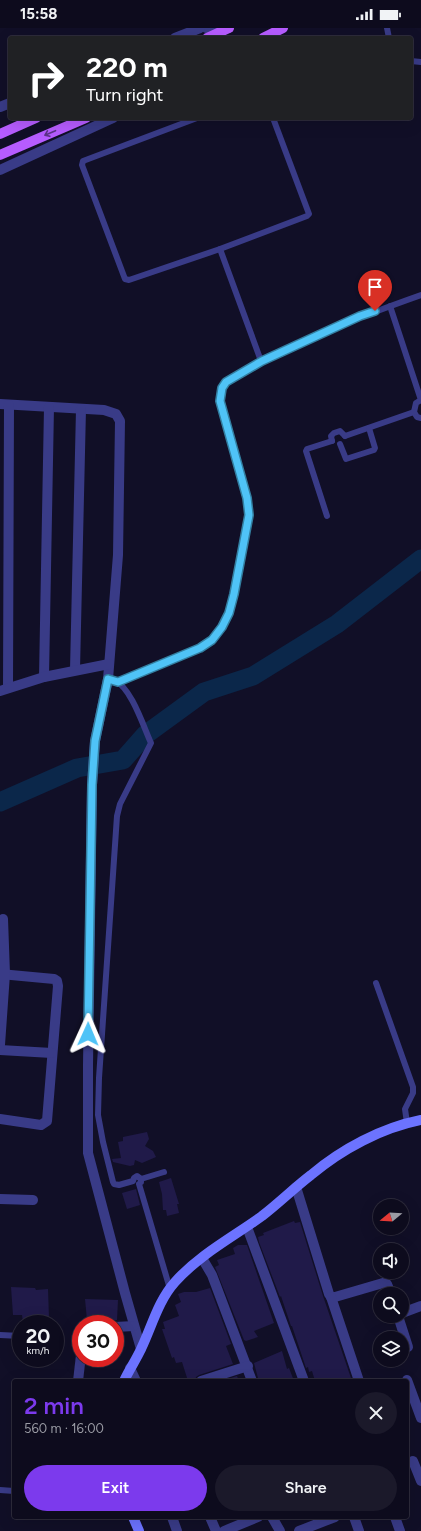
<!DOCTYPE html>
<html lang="en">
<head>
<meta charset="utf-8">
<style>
	body { margin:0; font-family:Figtree,sans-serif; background:#1b192a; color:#f1f3f6; height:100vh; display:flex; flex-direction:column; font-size:15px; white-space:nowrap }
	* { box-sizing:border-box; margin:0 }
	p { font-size:13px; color:#9a9ba4 }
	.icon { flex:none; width:22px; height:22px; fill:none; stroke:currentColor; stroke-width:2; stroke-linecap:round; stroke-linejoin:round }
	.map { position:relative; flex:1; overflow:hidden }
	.side { position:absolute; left:12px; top:1351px; width:397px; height:140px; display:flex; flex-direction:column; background:#0d0b1d; border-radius:4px; box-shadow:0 4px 16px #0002,0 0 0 1px #2d2b3b }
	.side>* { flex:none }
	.guide { position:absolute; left:8px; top:8px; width:405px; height:84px; border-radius:4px; box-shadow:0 4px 16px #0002,0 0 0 1px #2d2b3b; background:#202124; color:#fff; overflow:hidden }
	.needle { width:26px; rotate:252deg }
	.fabs { position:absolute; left:373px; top:1171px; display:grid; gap:8px }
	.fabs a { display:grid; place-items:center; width:36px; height:36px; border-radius:50%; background:#0d0b1d; box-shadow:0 4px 16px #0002,0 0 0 1px #2d2b3b; font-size:20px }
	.speed { position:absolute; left:12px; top:1287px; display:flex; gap:8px; font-size:20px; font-weight:700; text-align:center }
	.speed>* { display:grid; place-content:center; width:52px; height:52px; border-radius:50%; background:#0d0b1d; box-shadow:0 4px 16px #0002,0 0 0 1px #2d2b3b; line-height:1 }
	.speed small { font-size:10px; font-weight:400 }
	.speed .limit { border:6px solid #d22; background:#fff; color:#111 }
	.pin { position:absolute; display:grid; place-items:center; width:34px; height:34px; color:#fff; margin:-41px -17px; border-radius:50% 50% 50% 0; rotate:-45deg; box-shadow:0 0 4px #0007 }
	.pin .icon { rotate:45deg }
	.me { position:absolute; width:44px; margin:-22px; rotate:1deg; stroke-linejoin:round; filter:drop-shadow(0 0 3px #0008) }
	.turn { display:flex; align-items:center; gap:14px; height:84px; padding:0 12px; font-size:18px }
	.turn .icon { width:52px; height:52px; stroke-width:2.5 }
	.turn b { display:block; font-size:28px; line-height:34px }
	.round { display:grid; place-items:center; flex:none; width:42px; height:42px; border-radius:21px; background:#1b192a }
	.summary { display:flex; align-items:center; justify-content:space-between; height:68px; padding:0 12px }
	h1 { font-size:24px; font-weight:600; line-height:30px; color:#7c3aed }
	.primary-button { display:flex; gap:8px; margin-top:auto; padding:8px 12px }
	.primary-button a { flex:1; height:46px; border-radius:24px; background:#7c3aed; color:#fff; font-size:16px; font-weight:600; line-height:46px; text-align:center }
	.primary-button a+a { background:#1b192a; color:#f1f3f6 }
	.status { display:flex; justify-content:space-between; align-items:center; height:28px; padding:0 20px; background:#0d0b1d; direction:ltr }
	.status svg { height:11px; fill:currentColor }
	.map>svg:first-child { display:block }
</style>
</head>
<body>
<div class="status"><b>15:58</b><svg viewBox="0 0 49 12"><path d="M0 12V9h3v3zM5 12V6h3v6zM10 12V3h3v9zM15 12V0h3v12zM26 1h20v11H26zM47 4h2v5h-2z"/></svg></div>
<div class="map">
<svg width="421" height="1503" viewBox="0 0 421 1503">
	<rect width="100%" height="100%" fill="#110f27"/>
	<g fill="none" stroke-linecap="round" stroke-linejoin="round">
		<polyline stroke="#0b274a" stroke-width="19" points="0,774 77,740 123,732 145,707 204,664 253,648 337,596 421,531"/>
	</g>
	<g fill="#201a49">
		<polygon points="147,1104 149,1111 145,1118 153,1123 156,1129 142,1135 135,1132 134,1137 130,1138 113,1134 112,1131 121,1130 118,1114 123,1113 123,1109"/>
		<polygon points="171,1150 179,1176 177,1176 179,1185 167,1188 166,1182 163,1182 162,1166 159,1154"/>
		<polygon points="136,1161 140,1177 127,1181 122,1165"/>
		<polygon points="294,1193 295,1195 300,1194 323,1268 352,1353 315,1353 312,1343 309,1344 308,1339 306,1340 292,1298 291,1298 281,1268 280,1269 259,1214 258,1209 264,1207 263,1205"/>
		<polygon points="238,1217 247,1217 274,1295 254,1303 258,1309 246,1313 244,1312 215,1239 219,1237 217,1232 235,1226 233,1220"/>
		<polygon points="11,1259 35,1260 36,1262 48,1261 49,1290 38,1291 37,1294 23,1294 22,1287 13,1287"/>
		<polygon points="210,1260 231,1316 226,1318 233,1336 199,1347 196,1349 195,1353 188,1353 182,1334 176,1335 174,1329 172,1330 162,1301 165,1301 163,1294 179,1288 175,1277 181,1274 178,1266 184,1264 196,1264"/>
		<polygon points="85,1271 118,1272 117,1292 87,1292"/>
		<polygon points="282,1323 287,1341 289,1340 294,1353 268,1353 266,1350 258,1350 254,1335"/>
		<polygon points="237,1348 239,1353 222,1353"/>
	</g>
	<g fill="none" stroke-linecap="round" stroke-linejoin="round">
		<g stroke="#393b87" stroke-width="6">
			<polyline points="387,0 389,10"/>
			<polyline points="411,33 421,34"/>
			<polyline points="197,90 83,133 82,137 125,251 129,252 220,221 261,333"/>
			<polyline points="220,221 307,188 309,186 273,90"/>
			<polyline points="390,278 421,372"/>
			<polyline points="421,372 416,375 414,384 417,389 421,390"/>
			<polyline points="345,408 414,384"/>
			<polyline points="332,413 331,408 334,405 340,403 345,408"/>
			<polyline points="340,416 346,431 374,422 375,420 369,400"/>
			<polyline points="327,488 306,423 307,421 332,413"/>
			<path d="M115 653C131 659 144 700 151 715L150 717 120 776 117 788 99 1050 98 1087 103 1114 113 1154 114 1156 119 1157 133 1153 134 1150 137 1148 141 1151"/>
			<path d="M118 654 200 620 212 612 222 599 229 585 234 566 249 487 247 470 220 373 222 360 226 354C287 317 353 291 421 267"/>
			<polyline points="376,955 413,1059 413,1065 405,1081 407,1095"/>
			<polyline points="141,1154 141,1151 164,1144"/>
			<polyline points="139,1156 170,1261"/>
			<polyline points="0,1307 21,1308"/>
			<polyline points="0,1462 14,1463"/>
		</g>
		<g stroke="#393b87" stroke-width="10">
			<polyline points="206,0 223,2"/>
			<polyline points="175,10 200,0"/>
			<polyline points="0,79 10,75"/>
			<polyline points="0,142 113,90"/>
			<polyline points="0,376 104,382 116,386 120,393 118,527 108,651 95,713 92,757 88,1037 88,1125 125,1265 141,1321"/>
			<polyline points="75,642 81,381"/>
			<polyline points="44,649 49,379"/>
			<polyline points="8,660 9,377"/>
			<polyline points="0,663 44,649 109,636"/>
			<polyline points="0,946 54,951 57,953 58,958 47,1093 41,1097 0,1091"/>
			<polyline points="0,1017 5,946 3,891"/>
			<polyline points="0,1022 52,1025"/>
			<polyline points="296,1159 329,1266 331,1269 335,1269 383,1255 387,1256 391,1266"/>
			<polyline points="0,1171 33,1172"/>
			<polyline points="247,1199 304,1353"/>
			<polyline points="202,1230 212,1247 252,1353"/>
			<polyline points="331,1269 359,1353"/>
			<polyline points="402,1285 421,1278"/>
			<polyline points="398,1288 408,1319"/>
			<polyline points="115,1299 134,1298"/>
			<polyline points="130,1340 136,1353"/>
			<polyline points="407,1352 421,1390"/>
			<polyline points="78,1353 81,1327"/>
			<polyline points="201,1353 248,1338"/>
			<polyline points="413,1433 421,1453"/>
			<polyline points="172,1489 177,1503"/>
			<polyline points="210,1489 216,1503"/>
			<polyline points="272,1489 280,1503"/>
			<polyline points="354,1489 359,1503"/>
			<polyline points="395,1489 400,1503"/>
			<polyline points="224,1503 258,1489"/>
			<polyline points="299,1503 335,1489"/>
		</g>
		<g stroke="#6c73ff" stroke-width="10">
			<path d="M124 1353C129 1342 136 1332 141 1321 152 1298 158 1273 175 1254 200 1226 233 1209 262 1188 279 1175 294 1160 311 1147 342 1121 381 1100 421 1092"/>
			<polyline points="133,1489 139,1503"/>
		</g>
		<g stroke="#b65cff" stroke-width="10">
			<polyline points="207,10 229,0"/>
			<polyline points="263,10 283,0"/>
			<polyline points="0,106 36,90"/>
			<polyline points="0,127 86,90"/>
		</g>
	</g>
	<defs><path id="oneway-shaft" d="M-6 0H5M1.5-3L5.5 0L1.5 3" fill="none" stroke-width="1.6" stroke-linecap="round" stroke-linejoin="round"/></defs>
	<use stroke="#5b3288" href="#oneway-shaft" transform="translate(50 105) rotate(157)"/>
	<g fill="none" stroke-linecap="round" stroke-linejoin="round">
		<g stroke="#337fa1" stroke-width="10">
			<polyline id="route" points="88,1006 92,757 95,713 108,651 118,654 200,620 212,612 222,599 229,585 234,566 249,487 247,470 220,373 222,360 226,354 262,333 360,288 375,283"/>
		</g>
		<use href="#route" stroke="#4fc3f7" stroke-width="7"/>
	</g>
</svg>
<div class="fabs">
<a><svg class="needle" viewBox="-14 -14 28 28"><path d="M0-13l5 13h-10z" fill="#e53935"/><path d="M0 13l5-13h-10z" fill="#9a9ba4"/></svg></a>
<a><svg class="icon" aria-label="sound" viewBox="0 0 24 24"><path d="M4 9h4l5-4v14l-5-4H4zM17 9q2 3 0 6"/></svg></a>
<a><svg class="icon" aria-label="search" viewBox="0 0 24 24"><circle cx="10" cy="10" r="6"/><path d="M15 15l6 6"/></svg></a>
<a><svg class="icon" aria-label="layers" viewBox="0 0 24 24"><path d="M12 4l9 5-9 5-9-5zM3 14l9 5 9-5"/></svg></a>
</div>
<div class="speed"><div>20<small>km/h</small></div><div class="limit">30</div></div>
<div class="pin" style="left:375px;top:283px;background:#d93025"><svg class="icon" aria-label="arrive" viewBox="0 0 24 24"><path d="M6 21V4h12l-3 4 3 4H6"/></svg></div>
<svg class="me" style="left:88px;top:1006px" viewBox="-20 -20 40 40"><path d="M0-17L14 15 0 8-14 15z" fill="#4fc3f7" stroke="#fff" stroke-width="4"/></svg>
<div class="guide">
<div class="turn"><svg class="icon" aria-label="right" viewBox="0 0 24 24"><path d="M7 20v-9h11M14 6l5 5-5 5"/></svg><div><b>220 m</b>Turn right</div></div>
</div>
<section class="side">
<div class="summary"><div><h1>2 min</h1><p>560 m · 16:00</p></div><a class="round"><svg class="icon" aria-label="close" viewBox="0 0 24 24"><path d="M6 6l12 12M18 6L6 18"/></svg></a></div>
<div class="primary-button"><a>Exit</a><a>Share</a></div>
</section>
</div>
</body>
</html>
